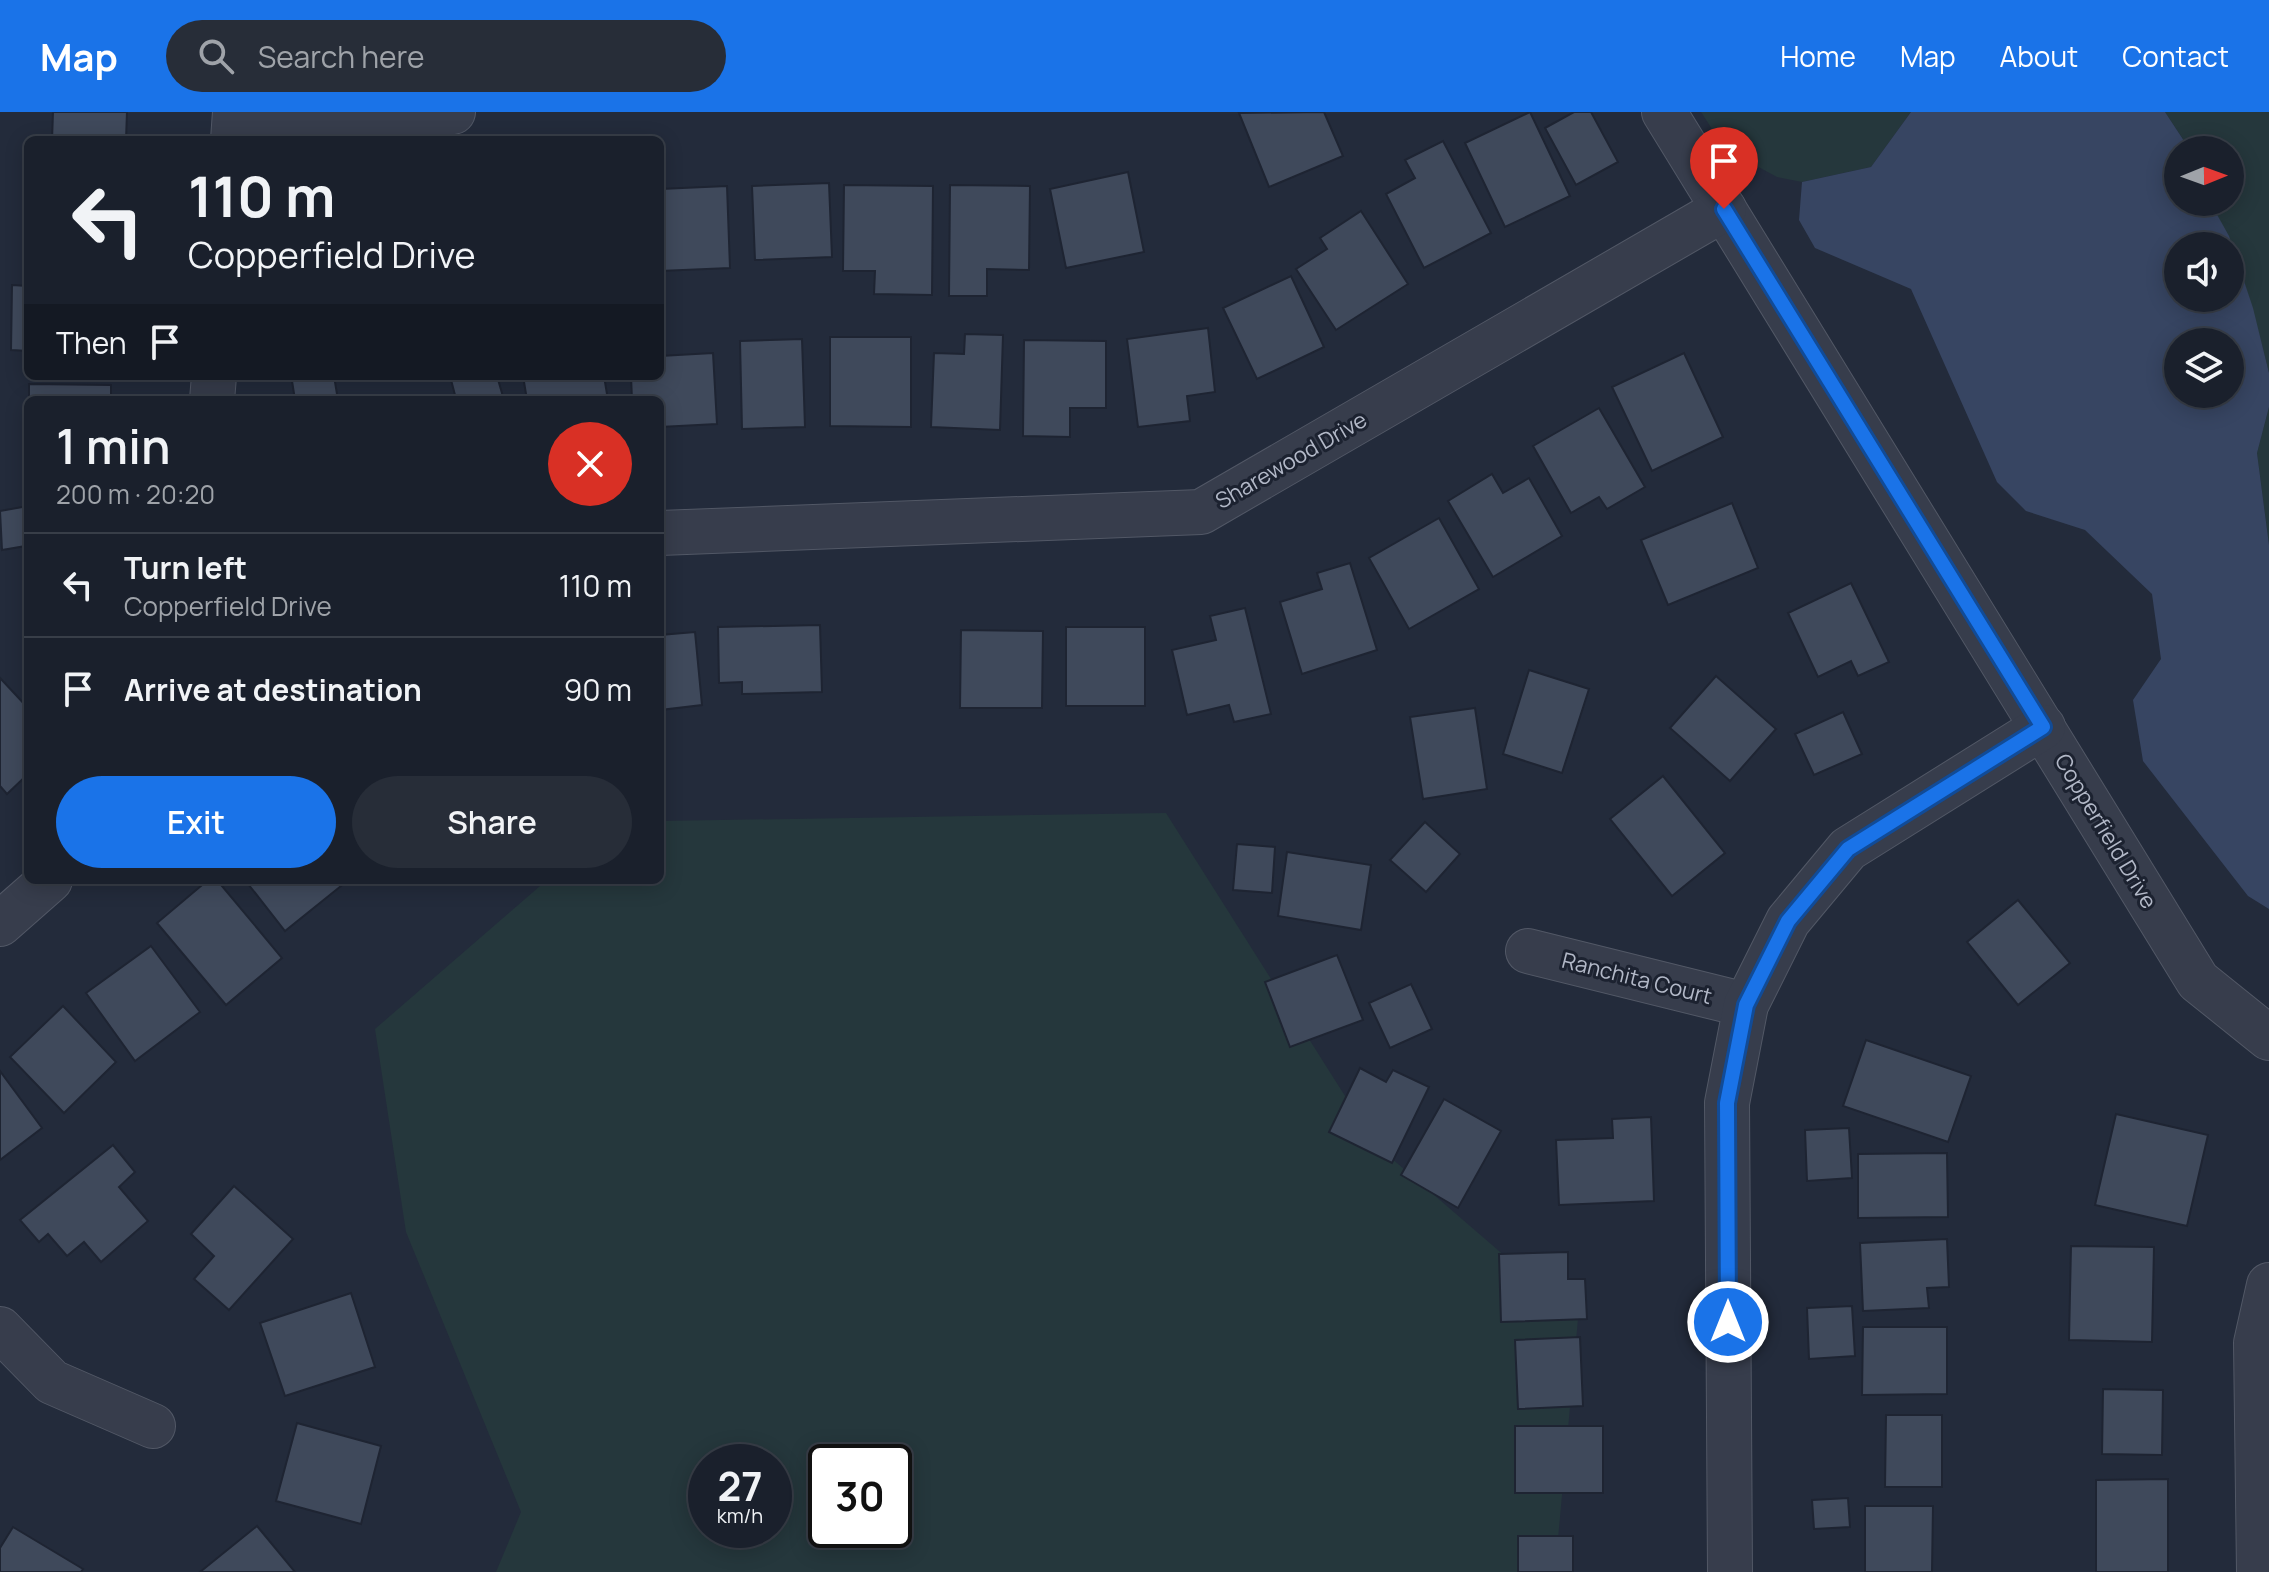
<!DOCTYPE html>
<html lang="en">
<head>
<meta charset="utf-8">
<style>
	body { margin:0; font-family:Manrope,sans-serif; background:#272d38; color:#f1f3f6; height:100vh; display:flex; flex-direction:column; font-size:30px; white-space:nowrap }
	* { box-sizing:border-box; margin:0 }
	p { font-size:26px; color:#9fa3a9 }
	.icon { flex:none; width:44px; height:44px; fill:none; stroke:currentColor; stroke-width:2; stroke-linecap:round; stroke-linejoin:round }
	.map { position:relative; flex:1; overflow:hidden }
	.side { position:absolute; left:24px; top:284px; width:640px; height:488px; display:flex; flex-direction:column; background:#1a202c; border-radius:12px; box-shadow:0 4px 20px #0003,0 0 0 2px #383e48 }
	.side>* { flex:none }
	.guide { position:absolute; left:24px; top:24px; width:640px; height:244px; border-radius:12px; box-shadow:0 4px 20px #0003,0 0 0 2px #383e48; background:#1a202c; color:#f1f3f6; overflow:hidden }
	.needle { width:52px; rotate:89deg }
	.tools { position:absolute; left:2164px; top:24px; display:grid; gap:16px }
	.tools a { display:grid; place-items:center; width:80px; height:80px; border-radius:50%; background:#1a202c; box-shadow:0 4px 20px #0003,0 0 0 2px #383e48; font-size:40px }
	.speed { position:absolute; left:688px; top:1332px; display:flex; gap:16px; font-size:40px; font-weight:700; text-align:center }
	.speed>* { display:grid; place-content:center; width:104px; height:104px; border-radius:50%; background:#1a202c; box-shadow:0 4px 20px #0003,0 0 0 2px #383e48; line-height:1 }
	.speed small { font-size:20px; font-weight:400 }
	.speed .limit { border:4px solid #111; border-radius:12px; background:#fff; color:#111 }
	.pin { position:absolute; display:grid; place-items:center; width:68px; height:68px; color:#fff; margin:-82px -34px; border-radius:50% 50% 50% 0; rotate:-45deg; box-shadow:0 0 8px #0007 }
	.pin .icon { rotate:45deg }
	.me { position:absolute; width:88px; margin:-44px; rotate:0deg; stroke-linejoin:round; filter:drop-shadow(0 0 6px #0008) }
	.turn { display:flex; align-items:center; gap:28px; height:168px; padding:0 32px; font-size:36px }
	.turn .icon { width:104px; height:104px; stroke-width:2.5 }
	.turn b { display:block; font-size:56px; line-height:68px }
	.then { display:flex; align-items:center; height:76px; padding:0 32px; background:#0003; gap:16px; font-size:30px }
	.round { display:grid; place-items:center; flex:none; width:84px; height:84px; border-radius:42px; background:#272d38 }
	.summary { display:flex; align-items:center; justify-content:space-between; height:136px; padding:0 32px }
	h1 { font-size:48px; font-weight:600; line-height:60px }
	.cta { display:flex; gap:16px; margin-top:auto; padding:16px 32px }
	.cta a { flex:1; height:92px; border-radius:48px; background:#1a73e8; color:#fff; font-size:32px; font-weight:600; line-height:92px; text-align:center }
	.cta a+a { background:#272d38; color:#f1f3f6 }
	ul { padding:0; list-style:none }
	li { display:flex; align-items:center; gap:24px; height:104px; padding:0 32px; border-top:2px solid #383e48 }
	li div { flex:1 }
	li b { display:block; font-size:30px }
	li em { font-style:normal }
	header { display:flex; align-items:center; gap:48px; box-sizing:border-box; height:112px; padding:0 40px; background:#1a73e8; color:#fff }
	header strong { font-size:38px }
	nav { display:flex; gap:44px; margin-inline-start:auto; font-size:28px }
	.search { width:560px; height:72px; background:#272d38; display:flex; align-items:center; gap:20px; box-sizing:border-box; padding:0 28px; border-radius:44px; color:#9fa3a9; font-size:30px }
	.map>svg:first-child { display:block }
</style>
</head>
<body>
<header>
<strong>Map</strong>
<div class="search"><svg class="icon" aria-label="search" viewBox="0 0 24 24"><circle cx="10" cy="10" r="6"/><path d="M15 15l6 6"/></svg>Search here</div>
<nav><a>Home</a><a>Map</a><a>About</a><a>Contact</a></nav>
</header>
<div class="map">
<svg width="2269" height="1460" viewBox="0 0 2269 1460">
	<rect width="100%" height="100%" fill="#232b3b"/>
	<g fill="#25373c" fill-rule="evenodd">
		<polygon points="1701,0 1911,0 1871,55 1802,70 1777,65 1725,37"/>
		<path d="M2165 0H2269V261C2254 201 2240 144 2210 90H2230V38H2190Z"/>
		<polygon points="2269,295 2269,433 2257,341"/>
		<path d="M1166 701 1376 1033 1578 1207 1555 1460H496L521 1400 406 1120 375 917 547 768H660V709ZM706 1350H774V1418H706ZM826 1350H894V1418H826Z"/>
	</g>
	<path fill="#374562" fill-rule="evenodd" d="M1911 0H2165L2190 38H2178V90H2210L2229 124 2253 196 2269 261V295L2257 341 2269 433V797L2248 784 2143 649 2133 588 2161 547 2152 482 2085 418 2026 399 1997 370 1911 177 1815 136 1799 108 1802 70 1871 55ZM2178 134H2230V186H2178ZM2178 230H2230V282H2178Z"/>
	<g fill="#3f495b" stroke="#1e2432" stroke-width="2">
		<polygon points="53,0 127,0 126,28 52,28"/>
		<polygon points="1324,0 1343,44 1269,75 1239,1"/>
		<polygon points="1530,0 1570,84 1505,115 1465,31"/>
		<polygon points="1574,0 1591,0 1618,50 1576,73 1545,16"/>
		<polygon points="1443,29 1491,121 1424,156 1386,82 1415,66 1405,48"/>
		<polygon points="1128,60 1144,140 1066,156 1050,77"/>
		<polygon points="829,71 832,145 755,148 752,74"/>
		<polygon points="844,73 933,74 932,183 874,182 875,159 843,159"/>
		<polygon points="950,73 1030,74 1029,158 987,157 987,184 949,184"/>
		<polygon points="727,74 730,156 660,159 660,77"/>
		<polygon points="1361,99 1408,172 1336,218 1296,157 1327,137 1320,126"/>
		<polygon points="1291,164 1324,235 1257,267 1223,196"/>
		<polygon points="12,173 28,174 28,239 11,238"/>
		<polygon points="1208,216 1215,280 1187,284 1190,309 1138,315 1127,227"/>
		<polygon points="965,222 1003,223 1000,318 931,315 934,241 964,242"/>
		<polygon points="830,225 911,225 911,315 830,314"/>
		<polygon points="802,227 805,315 742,317 740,229"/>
		<polygon points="1024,228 1106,229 1106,296 1070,296 1070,325 1023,324"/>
		<polygon points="713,241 717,312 660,315 660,288 632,288 631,264 660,264 660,244"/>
		<polygon points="1684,241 1723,325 1652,359 1612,275"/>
		<polygon points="334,264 338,288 295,288 292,269"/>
		<polygon points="450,264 497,264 504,288 437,288 455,283"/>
		<polygon points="523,264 604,264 608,288 527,288"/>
		<polygon points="29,272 111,273 111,288 29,288"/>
		<polygon points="1599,296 1645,375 1607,397 1599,385 1571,401 1533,334"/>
		<polygon points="1492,362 1503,381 1529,366 1562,424 1493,465 1448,389"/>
		<polygon points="1732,391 1758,456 1668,493 1641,428"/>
		<polygon points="28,394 28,442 26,434 2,438 0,399"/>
		<polygon points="1439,406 1479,477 1409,517 1369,446"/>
		<polygon points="1350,451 1377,538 1302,562 1280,490 1322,477 1317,461"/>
		<polygon points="1851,471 1889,550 1858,564 1851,549 1818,565 1788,501"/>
		<polygon points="1245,496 1271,602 1234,610 1229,593 1187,603 1172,538 1216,528 1210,504"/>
		<polygon points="820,513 822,580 742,582 742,570 719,571 718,515"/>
		<rect x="1066" y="515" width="79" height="79"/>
		<polygon points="961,518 1043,519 1042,596 960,596"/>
		<polygon points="695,520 702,593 660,598 660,523"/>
		<polygon points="1529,558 1589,577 1562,661 1503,642"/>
		<polygon points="1716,564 1776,617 1730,669 1670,616"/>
		<polygon points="0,566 28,596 28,662 7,682 0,674"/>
		<polygon points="1475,596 1487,677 1423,687 1410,605"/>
		<polygon points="1843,600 1862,642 1814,663 1795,622"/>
		<polygon points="1663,664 1725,741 1672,784 1610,707"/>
		<polygon points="1425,710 1460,742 1426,780 1390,748"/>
		<polygon points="1237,732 1275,735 1272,781 1233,778"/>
		<polygon points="1287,740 1371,753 1361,818 1278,804"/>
		<polygon points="208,768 217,768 282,846 226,893 157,811"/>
		<polygon points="245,768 344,768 346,770 285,819"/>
		<polygon points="2018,788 2070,851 2018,893 1967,830"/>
		<polygon points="151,834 200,900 135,949 86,881"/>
		<polygon points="1337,843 1363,908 1290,935 1265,870"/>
		<polygon points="1411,872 1432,917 1390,936 1369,891"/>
		<polygon points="63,894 116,950 64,1001 10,945"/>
		<polygon points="1866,928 1971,964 1948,1030 1843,994"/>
		<polygon points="1360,956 1386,970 1393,958 1429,975 1392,1051 1329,1020"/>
		<polygon points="0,959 42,1016 0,1048"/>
		<polygon points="1444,987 1501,1019 1458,1096 1401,1063"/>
		<polygon points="2116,1002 2208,1023 2187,1114 2095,1093"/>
		<polygon points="1651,1005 1654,1089 1559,1093 1556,1028 1613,1026 1612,1007"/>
		<polygon points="1849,1016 1852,1066 1807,1069 1805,1018"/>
		<polygon points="113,1033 135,1060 119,1075 148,1109 101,1150 84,1130 67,1144 48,1122 39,1130 20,1108"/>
		<polygon points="1947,1041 1948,1105 1858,1106 1858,1042"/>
		<polygon points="234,1074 293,1127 229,1198 194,1167 214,1144 191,1122"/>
		<polygon points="1947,1127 1949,1175 1927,1176 1929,1196 1863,1199 1860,1131"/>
		<polygon points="2071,1134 2154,1135 2152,1230 2069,1228"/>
		<polygon points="1568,1140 1568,1167 1585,1167 1587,1207 1501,1210 1499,1142"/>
		<polygon points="351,1181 375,1255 285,1284 260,1211"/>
		<polygon points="1852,1194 1855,1244 1809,1247 1807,1196"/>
		<polygon points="1863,1215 1947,1215 1947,1282 1862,1283"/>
		<polygon points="1580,1225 1583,1294 1518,1297 1515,1228"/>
		<polygon points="2103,1277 2163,1278 2162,1343 2102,1342"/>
		<polygon points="1886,1303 1942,1303 1942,1375 1885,1375"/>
		<polygon points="297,1311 381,1334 361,1412 276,1389"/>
		<rect x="1515" y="1314" width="88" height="67"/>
		<polygon points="2168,1367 2168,1460 2096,1460 2096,1368"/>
		<polygon points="1848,1386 1850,1415 1814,1417 1812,1388"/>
		<polygon points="1865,1394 1933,1394 1932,1460 1865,1460"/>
		<polygon points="257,1414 295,1460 200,1460"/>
		<polygon points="13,1415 83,1457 81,1460 0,1460 0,1436"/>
		<rect x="1518" y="1424" width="55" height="36"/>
	</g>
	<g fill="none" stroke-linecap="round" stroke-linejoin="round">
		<g stroke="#525866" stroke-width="46">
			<g id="minor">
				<polyline points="1664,0 2198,869 2269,926"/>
				<polyline points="233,28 235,0 368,16 453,0"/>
				<polyline points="212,288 214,264"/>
				<polyline points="660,421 1201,400 1724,97"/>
				<polyline points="0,812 50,768"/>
				<polyline points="1528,839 1746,893"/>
				<polyline points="0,1217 52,1270 153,1314"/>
				<polyline points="1730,1460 1727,991 1746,893 1788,809 1848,737 2043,615"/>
				<polyline points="2259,1460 2256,1231 2269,1173"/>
			</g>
		</g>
		<use href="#minor" stroke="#373d4c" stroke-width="44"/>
	</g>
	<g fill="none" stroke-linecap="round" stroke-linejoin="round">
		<g stroke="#114b97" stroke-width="20">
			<polyline id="route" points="1724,97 2043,615 1848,737 1788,809 1746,893 1727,991 1728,1210"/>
		</g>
		<use href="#route" stroke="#1a73e8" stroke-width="14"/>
	</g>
	<g text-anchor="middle" stroke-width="6" stroke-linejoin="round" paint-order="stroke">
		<g font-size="22" fill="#b2b8c7" stroke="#1c2230">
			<text transform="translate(1291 348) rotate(-30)" y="8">Sharewood Drive</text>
			<text transform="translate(2106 719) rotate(59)" y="8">Copperfield Drive</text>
			<text transform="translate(1637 866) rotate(14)" y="8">Ranchita Court</text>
		</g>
	</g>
</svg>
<div class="tools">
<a><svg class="needle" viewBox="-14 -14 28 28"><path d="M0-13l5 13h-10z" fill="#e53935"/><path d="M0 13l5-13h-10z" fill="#9fa3a9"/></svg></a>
<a><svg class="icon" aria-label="sound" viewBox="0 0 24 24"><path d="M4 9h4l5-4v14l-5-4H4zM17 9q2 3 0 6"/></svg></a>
<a><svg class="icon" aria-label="layers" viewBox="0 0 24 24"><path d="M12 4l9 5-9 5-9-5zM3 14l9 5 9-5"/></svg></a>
</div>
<div class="speed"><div>27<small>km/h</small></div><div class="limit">30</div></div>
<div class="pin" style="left:1724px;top:97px;background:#d93025"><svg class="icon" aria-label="arrive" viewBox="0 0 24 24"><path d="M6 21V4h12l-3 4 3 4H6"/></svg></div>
<svg class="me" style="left:1728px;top:1210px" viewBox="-20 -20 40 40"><circle r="17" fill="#1a73e8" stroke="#fff" stroke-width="3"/><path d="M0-11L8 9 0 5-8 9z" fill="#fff"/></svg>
<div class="guide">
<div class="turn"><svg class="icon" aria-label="left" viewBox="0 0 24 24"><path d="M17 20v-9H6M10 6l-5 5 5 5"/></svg><div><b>110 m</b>Copperfield Drive</div></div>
<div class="then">Then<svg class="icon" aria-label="arrive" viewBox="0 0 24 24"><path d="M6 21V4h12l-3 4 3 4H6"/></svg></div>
</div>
<section class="side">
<div class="summary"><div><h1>1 min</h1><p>200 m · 20:20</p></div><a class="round" style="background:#d93025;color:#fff"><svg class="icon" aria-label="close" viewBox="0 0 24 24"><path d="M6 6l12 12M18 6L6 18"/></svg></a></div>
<ul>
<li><svg class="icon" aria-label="left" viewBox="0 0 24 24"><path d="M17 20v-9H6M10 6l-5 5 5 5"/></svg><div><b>Turn left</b><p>Copperfield Drive</p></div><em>110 m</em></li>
<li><svg class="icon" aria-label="arrive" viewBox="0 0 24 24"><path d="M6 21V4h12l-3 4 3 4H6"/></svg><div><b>Arrive at destination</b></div><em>90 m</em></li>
</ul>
<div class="cta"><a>Exit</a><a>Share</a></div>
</section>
</div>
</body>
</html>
